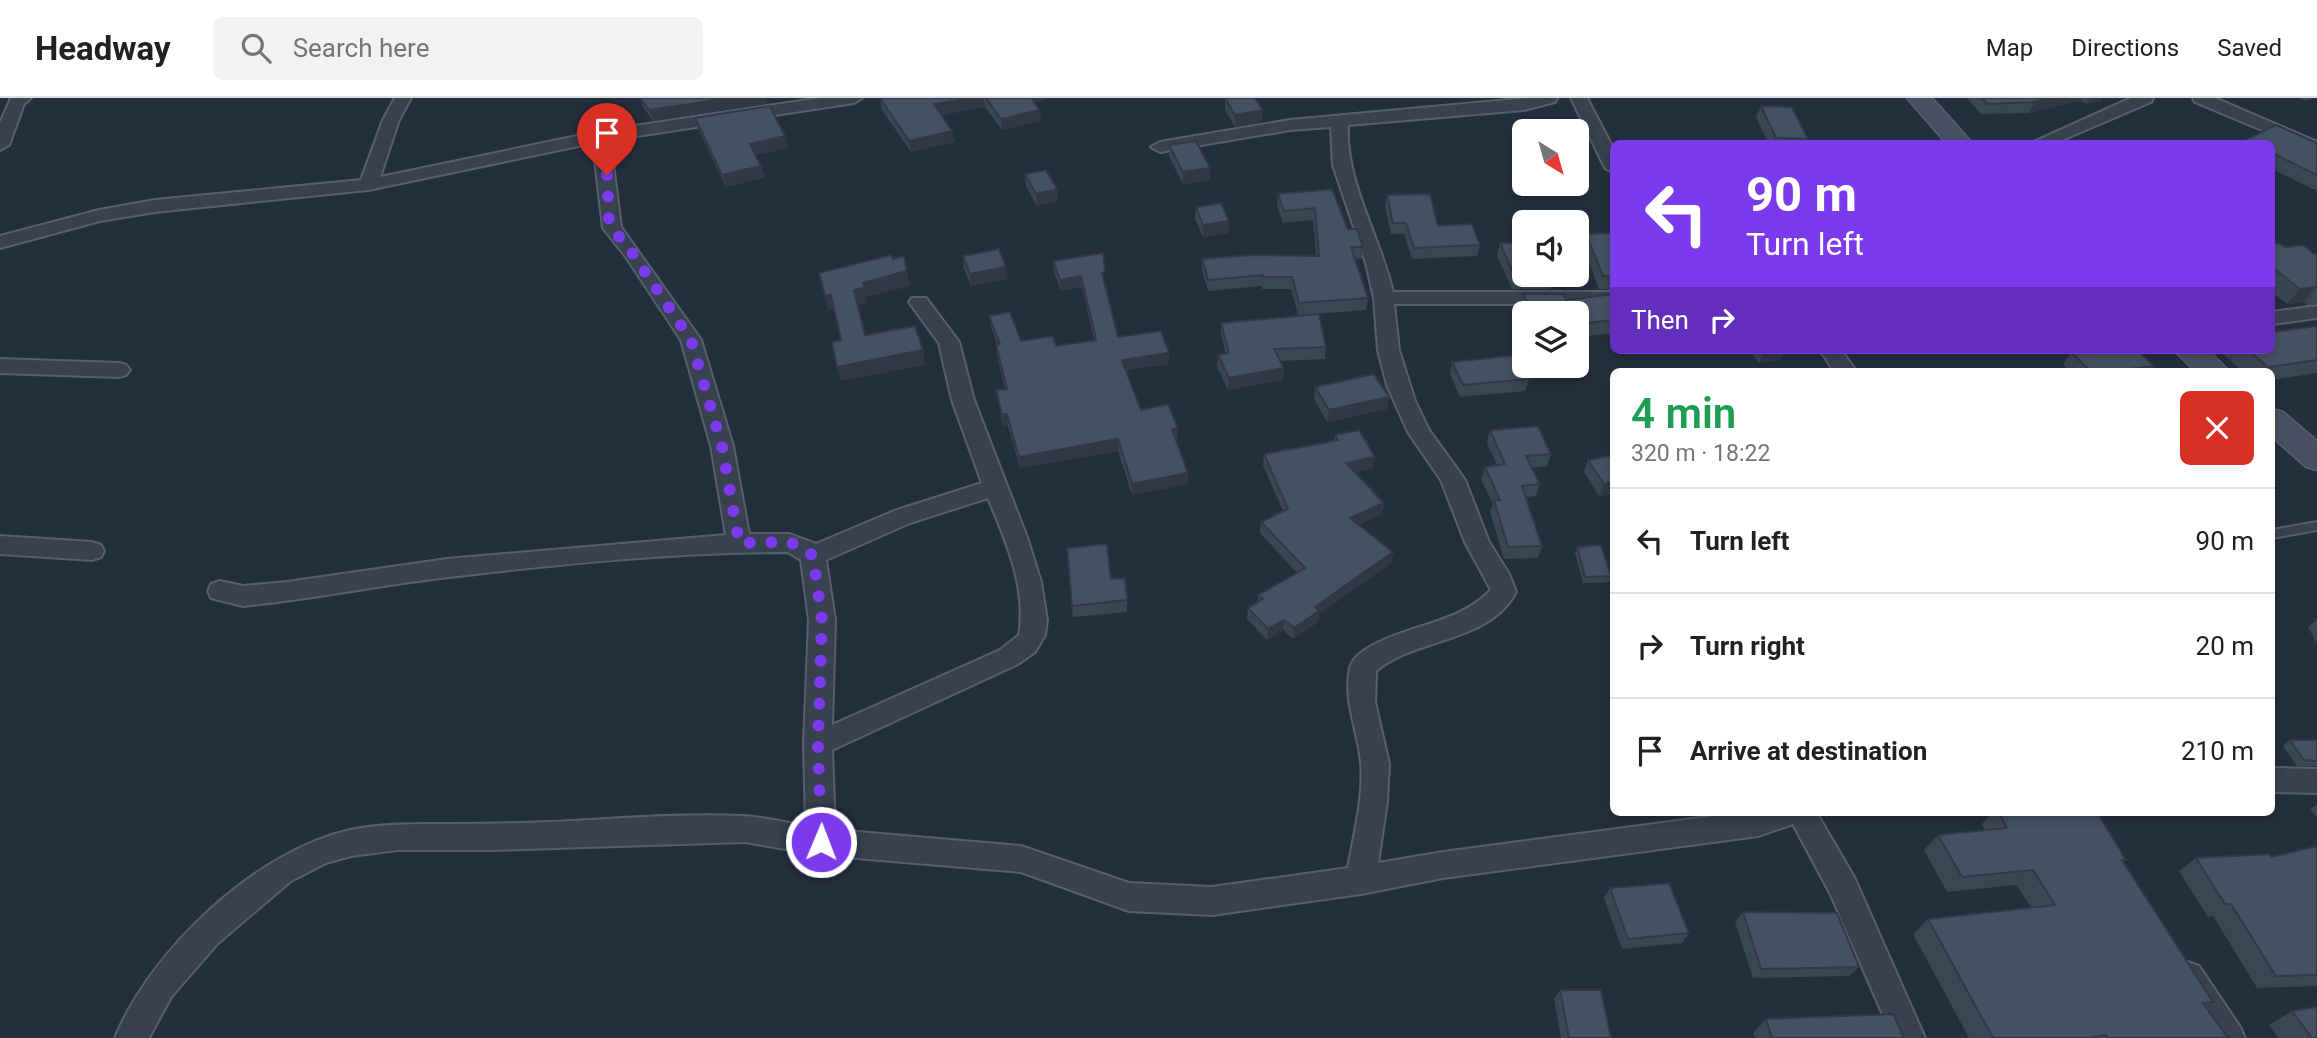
<!DOCTYPE html>
<html lang="en">
<head>
<meta charset="utf-8">
<style>
	body { margin:0; font-family:Roboto,sans-serif; background:#f2f2f2; color:#202124; height:100vh; display:flex; flex-direction:column; font-size:26px; white-space:nowrap }
	* { box-sizing:border-box; margin:0 }
	p { font-size:23px; color:#757577 }
	.icon { flex:none; width:38px; height:38px; fill:none; stroke:currentColor; stroke-width:2; stroke-linecap:round; stroke-linejoin:round }
	.map { position:relative; flex:1; overflow:hidden }
	.side { position:absolute; left:1610px; top:270px; width:665px; height:448px; display:flex; flex-direction:column; background:#fff; border-radius:10px; box-shadow:0 4px 10px #0003 }
	.side>* { flex:none }
	.banner { position:absolute; left:1610px; top:42px; width:665px; height:214px; border-radius:10px; box-shadow:0 4px 10px #0003; background:#7c3aed; color:#fff; overflow:hidden }
	.needle { width:46px; rotate:143deg }
	.fabs { position:absolute; left:1512px; top:21px; display:grid; gap:14px }
	.fabs a { display:grid; place-items:center; width:77px; height:77px; border-radius:10px; background:#fff; box-shadow:0 4px 10px #0003; font-size:35px }
	.pin { position:absolute; display:grid; place-items:center; width:60px; height:60px; color:#fff; margin:-72px -30px; border-radius:50% 50% 50% 0; rotate:-45deg; box-shadow:0 0 7px #0007 }
	.pin .icon { rotate:45deg }
	.me { position:absolute; width:77px; margin:-38px; rotate:1deg; stroke-linejoin:round; filter:drop-shadow(0 0 5px #0008) }
	.turn { display:flex; align-items:center; gap:24px; height:147px; padding:0 21px; font-size:32px }
	.turn .icon { width:91px; height:91px; stroke-width:2.5 }
	.turn b { display:block; font-size:49px; line-height:60px }
	.then { display:flex; align-items:center; height:66px; padding:0 21px; background:#0003; gap:14px; font-size:26px }
	.round { display:grid; place-items:center; flex:none; width:74px; height:74px; border-radius:10px; background:#f2f2f2 }
	.headline { display:flex; align-items:center; justify-content:space-between; height:119px; padding:0 21px }
	h1 { font-size:42px; font-weight:600; line-height:52px; color:#1e9e55 }
	ul { padding:0; list-style:none }
	li { display:flex; align-items:center; gap:21px; height:105px; padding:0 21px; border-top:2px solid #e0e0e0 }
	li div { flex:1 }
	li b { display:block; font-size:26px }
	li em { font-style:normal }
	header { display:flex; align-items:center; gap:42px; box-sizing:border-box; height:98px; padding:0 35px; background:#fff; border-bottom:2px solid #e0e0e0 }
	header strong { font-size:33px }
	nav { display:flex; gap:38px; margin-inline-start:auto; font-size:24px }
	.search { width:490px; height:63px; background:#f2f2f2; display:flex; align-items:center; gap:18px; box-sizing:border-box; padding:0 24px; border-radius:10px; color:#757577; font-size:26px }
	.map>svg:first-child { display:block }
</style>
</head>
<body>
<header>
<strong>Headway</strong>
<div class="search"><svg class="icon" aria-label="search" viewBox="0 0 24 24"><circle cx="10" cy="10" r="6"/><path d="M15 15l6 6"/></svg>Search here</div>
<nav><a>Map</a><a>Directions</a><a>Saved</a></nav>
</header>
<div class="map">
<svg width="2317" height="940" viewBox="0 0 2317 940">
	<rect width="100%" height="100%" fill="#242f3e"/>
	<g fill="none" stroke-linecap="round" stroke-linejoin="round">
		<g stroke="#565f6c" stroke-width="4">
			<polygon id="service" points="2317,424 2317,432 2272,440 2272,432"/>
		</g>
		<g stroke="#565f6c" stroke-width="4">
			<g id="minor">
				<polygon points="11,0 31,0 24,6 9,47 0,52 0,25"/>
				<path d="M395 0H411L399 22 380 79 601 33 821 0H862L854 5 610 42 621 129 701 242 733 348 749 436H789L816 446 894 413 982 385 952 302 939 245 909 204 912 200H926L959 244 974 302 1028 442 1041 484 1047 522 1045 537 1035 554 1018 566 832 652 835 732 1021 748 1129 785 1212 789 1348 770C1354 736 1364 699 1361 664 1358 633 1343 602 1350 570 1352 559 1367 550 1377 545 1415 526 1460 524 1491 492L1465 444 1441 382 1408 334 1387 287 1378 252 1374 200 1366 165 1333 67 1331 29 1290 32 1160 54 1151 49 1160 44 1290 22 1530 0H1557L1555 4 1524 12 1348 27C1345 84 1380 138 1393 194H1614V206H1394L1399 252 1415 303 1429 332 1465 382 1489 444 1509 476 1516 494C1489 545 1417 539 1376 573L1375 604 1389 666 1387 704 1378 765 1443 754 1745 714H1816L1854 779 1925 940H1893L1831 797 1793 726 1758 738 1443 780 1361 796 1212 817 1129 813 1021 774 821 757 745 744 492 752H397L351 758 326 765 291 783 218 845 171 899 149 940H115C151 852 256 753 350 732 385 725 421 726 456 726 488 726 520 725 552 724 615 721 680 715 743 718 764 719 786 725 806 728L804 646 809 522 801 462 788 454C675 454 561 466 449 479 380 487 312 501 243 508L211 500 208 493 211 486 220 483 243 488 287 484 447 461 726 437 711 348 681 242 626 159 603 130 593 45 368 92 155 114 100 123 0 150V138L99 112 155 102 361 82 383 22ZM988 400C1006 442 1027 491 1019 537L1000 552 832 627 835 522 826 462 910 425Z"/>
				<polygon points="1571,0 1587,0 1614,52 1614,75 1605,70"/>
				<polygon points="2131,0 2153,0 2151,4 2053,46 2029,46"/>
				<polygon points="2193,0 2215,0 2317,44 2317,55 2195,4"/>
				<polygon points="2317,208 2317,220 2272,226 2272,214"/>
				<polygon points="1820,252 1841,252 1856,273 1834,273"/>
				<polygon points="0,261 119,265 126,267 130,272 126,277 119,279 0,275"/>
				<polygon points="0,438 92,444 101,447 104,453 101,459 92,462 0,456"/>
				<polygon points="2272,670 2317,671 2317,695 2272,694"/>
				<polygon points="2188,864 2199,868 2240,929 2245,940 2210,940 2172,879 2177,868"/>
			</g>
		</g>
		<g stroke="#565f6c" stroke-width="3">
			<g id="secondary">
				<polygon points="1907,0 1932,0 1973,46 1947,46"/>
				<polygon points="2174,252 2208,252 2229,273 2195,273"/>
				<polygon points="2272,311 2283,314 2317,343 2317,372 2306,369 2272,339"/>
			</g>
		</g>
		<use href="#service" fill="#38414e" fill-rule="evenodd"/>
		<use href="#minor" fill="#38414e" fill-rule="evenodd"/>
		<use href="#secondary" fill="#465061" fill-rule="evenodd"/>
	</g>
	<g fill="#3b4654">
		<polygon points="640,0 765,0 767,5 653,23 643,9"/>
		<polygon points="880,0 1048,0 1035,5 1041,23 1002,32 985,9 941,17 952,33 954,44 911,54 882,12"/>
		<polygon points="1225,0 1262,24 1235,29 1225,12"/>
		<polygon points="1967,0 2103,0 2101,3 2086,6 2080,2 2029,15 1981,16"/>
		<polygon points="2298,0 2312,0 2306,3"/>
		<polygon points="1761,8 1808,41 1806,46 1769,46 1756,19"/>
		<polygon points="695,20 788,50 756,57 761,68 765,79 726,89 698,31"/>
		<polygon points="2245,42 2317,45 2317,93 2272,71 2272,46 2242,46"/>
		<polygon points="1169,47 1210,70 1210,82 1183,86 1169,59"/>
		<polygon points="1025,76 1057,91 1058,103 1037,108 1026,88"/>
		<polygon points="1332,91 1348,131 1363,149 1362,161 1355,161 1368,200 1366,212 1298,217 1291,191 1262,191 1262,188 1208,193 1202,173 1202,161 1316,158 1313,122 1283,125 1277,107 1278,96"/>
		<polygon points="1387,97 1438,128 1480,147 1477,158 1412,161 1404,136 1391,136 1385,108"/>
		<polygon points="1196,109 1229,123 1228,135 1203,139 1195,121"/>
		<polygon points="1614,135 1614,192 1599,191 1583,149 1586,136"/>
		<polygon points="1500,145 1554,179 1550,191 1512,191 1497,158"/>
		<polygon points="2272,146 2314,156 2317,156 2317,206 2307,207 2304,204 2287,206 2272,194"/>
		<polygon points="963,158 1008,181 971,188 964,171"/>
		<polygon points="1053,163 1106,186 1118,239 1169,255 1168,266 1126,272 1141,312 1178,330 1178,341 1176,341 1188,386 1132,397 1118,353 1020,370 1008,327 1003,328 998,304 996,292 1005,291 997,257 996,246 997,246 991,229 989,218 1021,243 1056,248 1094,242 1082,189 1061,193 1054,174"/>
		<polygon points="1523,196 1566,202 1614,196 1614,235 1577,239 1577,215 1524,215 1524,246 1512,223 1515,210 1520,209"/>
		<polygon points="1221,225 1326,249 1325,261 1280,263 1284,270 1283,282 1228,292 1217,269 1218,257 1226,256 1221,236"/>
		<polygon points="2317,228 2317,275 2272,282 2272,273 2242,273 2218,252 2272,252"/>
		<polygon points="1716,252 1785,252 1780,262 1759,265 1750,254"/>
		<polygon points="2068,252 2137,252 2154,268 2150,273 2069,273 2063,266 2071,254"/>
		<polygon points="1452,264 1529,281 1525,293 1460,299 1450,276"/>
		<polygon points="1315,289 1389,299 1387,311 1327,324 1314,301"/>
		<polygon points="1490,332 1551,356 1547,368 1532,370 1540,386 1536,398 1526,399 1542,448 1538,460 1504,461 1490,414 1493,406 1481,381 1485,369 1497,367 1487,345"/>
		<polygon points="1335,337 1373,370 1354,374 1384,405 1382,416 1358,427 1393,454 1391,465 1319,516 1318,524 1293,541 1283,532 1267,542 1247,521 1248,510 1258,504 1258,497 1297,475 1260,435 1261,424 1283,413 1263,367 1264,356 1334,343"/>
		<polygon points="1588,362 1614,395 1599,398 1584,374"/>
		<polygon points="1577,449 1611,478 1609,484 1583,485 1575,455"/>
		<polygon points="1067,450 1127,502 1127,514 1073,519"/>
		<polygon points="2317,521 2317,546 2308,529"/>
		<polygon points="2290,642 2317,642 2317,668 2297,668 2283,648"/>
		<polygon points="2317,706 2317,719 2310,711"/>
		<polygon points="1993,714 2097,714 2126,762 2123,765 2213,904 2205,909 2228,940 1969,940 1913,836 1928,821 2031,809 2016,787 1947,794 1924,752 1938,737 1985,732 1982,726"/>
		<polygon points="2317,748 2317,888 2257,890 2213,818 2208,819 2179,773 2196,760 2271,759"/>
		<polygon points="1610,790 1689,835 1682,845 1622,851 1604,800"/>
		<polygon points="1743,814 1859,869 1849,878 1753,880 1735,824"/>
		<polygon points="1560,892 1611,940 1561,940 1554,901"/>
		<polygon points="2292,913 2317,940 2278,940 2269,927"/>
		<polygon points="1766,921 1904,940 1755,940 1753,935"/>
	</g>
	<g fill="#303945">
		<polygon points="731,0 765,0 767,5 653,23 649,12"/>
		<polygon points="972,0 984,0 985,9 936,18 934,6"/>
		<polygon points="1028,0 1048,0 1029,7"/>
		<polygon points="2052,0 2082,0 2080,2 2029,15 2034,4"/>
		<polygon points="2090,0 2103,0 2101,3 2086,6"/>
		<polygon points="1040,12 1041,23 1002,32 1001,21"/>
		<polygon points="1263,12 1262,24 1235,29 1235,17"/>
		<polygon points="952,33 954,44 911,54 909,43"/>
		<polygon points="785,38 788,50 753,58 750,46"/>
		<polygon points="761,68 765,79 726,89 722,77"/>
		<polygon points="1210,70 1210,82 1183,86 1183,74"/>
		<polygon points="1057,91 1058,103 1037,108 1036,96"/>
		<polygon points="1229,123 1228,135 1203,139 1203,127"/>
		<polygon points="1006,169 1008,181 971,188 970,176"/>
		<polygon points="907,173 910,188 866,199 867,205 857,207 854,192 863,185"/>
		<polygon points="1081,178 1082,189 1061,193 1060,182"/>
		<polygon points="2316,189 2304,204 2287,206 2300,191"/>
		<polygon points="831,197 834,211 828,212 825,198"/>
		<polygon points="923,252 925,267 841,283 837,269"/>
		<polygon points="1765,252 1785,252 1780,262 1759,265"/>
		<polygon points="1169,255 1168,266 1122,273 1122,262"/>
		<polygon points="1284,270 1283,282 1228,292 1229,280"/>
		<polygon points="1389,299 1387,311 1327,324 1329,312"/>
		<polygon points="1007,316 1008,327 1003,328 1002,317"/>
		<polygon points="1178,330 1178,341 1172,342 1172,331"/>
		<polygon points="1118,341 1118,353 1020,370 1019,359"/>
		<polygon points="1375,359 1373,370 1344,377 1346,365"/>
		<polygon points="1188,375 1188,386 1132,397 1132,386"/>
		<polygon points="1614,384 1614,395 1599,398 1604,386"/>
		<polygon points="1384,405 1382,416 1348,431 1350,420"/>
		<polygon points="1393,454 1391,465 1319,516 1318,524 1293,541 1294,530 1315,509"/>
		<polygon points="1284,522 1283,532 1267,542 1268,531"/>
	</g>
	<g fill="#455162" stroke="#303945" stroke-width="2">
		<polygon points="640,0 731,0 649,12"/>
		<polygon points="880,0 972,0 934,6 952,33 909,43"/>
		<polygon points="986,0 1031,0 1040,12 1001,21"/>
		<polygon points="1225,0 1255,0 1263,12 1235,17"/>
		<polygon points="1982,0 2052,0 2034,4 1987,6"/>
		<polygon points="770,8 785,38 750,46 761,68 722,77 695,20"/>
		<polygon points="1761,8 1792,9 1808,41 1776,40"/>
		<polygon points="2276,27 2317,45 2317,77 2272,55 2272,46 2252,46 2245,42"/>
		<polygon points="1196,43 1210,70 1183,74 1169,47"/>
		<polygon points="1046,72 1057,91 1036,96 1025,76"/>
		<polygon points="1332,91 1348,131 1357,131 1363,149 1351,149 1368,200 1299,205 1292,179 1263,179 1263,177 1208,182 1202,161 1252,157 1319,158 1315,110 1284,113 1278,96"/>
		<polygon points="1430,96 1438,128 1472,126 1480,147 1414,150 1406,125 1393,125 1387,97"/>
		<polygon points="1221,105 1229,123 1203,127 1196,109"/>
		<polygon points="1614,135 1614,179 1603,178 1586,136"/>
		<polygon points="1524,144 1524,177 1553,177 1554,179 1515,179 1500,145"/>
		<polygon points="2279,145 2285,149 2303,147 2314,156 2317,156 2317,189 2300,191 2272,169 2272,146"/>
		<polygon points="999,151 1006,169 970,176 963,158"/>
		<polygon points="1103,155 1105,174 1102,175 1118,239 1161,233 1169,255 1122,262 1141,312 1168,306 1178,330 1172,331 1188,375 1132,386 1118,341 1019,359 1007,316 1002,317 996,292 1007,291 996,246 1000,246 989,218 1010,214 1021,243 1053,238 1056,248 1096,242 1081,178 1060,182 1053,163"/>
		<polygon points="891,157 893,161 904,158 907,173 863,185 864,190 854,192 865,237 915,228 923,252 837,269 832,244 841,242 831,197 825,198 819,175"/>
		<polygon points="1523,196 1563,196 1566,202 1614,196 1614,222 1577,226 1577,215 1524,215 1524,227 1515,210 1529,208"/>
		<polygon points="1319,216 1326,249 1274,251 1284,270 1229,280 1218,257 1229,255 1221,225"/>
		<polygon points="2317,228 2317,262 2268,269 2248,252 2272,252 2272,234"/>
		<polygon points="2086,252 2137,252 2154,268 2113,273 2090,273 2071,254"/>
		<polygon points="1517,257 1529,281 1463,287 1452,264"/>
		<polygon points="1374,276 1389,299 1329,312 1315,289"/>
		<polygon points="1538,328 1551,356 1526,358 1540,386 1522,388 1542,448 1508,449 1494,402 1500,402 1485,369 1505,366 1490,332"/>
		<polygon points="1359,332 1375,359 1346,365 1384,405 1350,420 1393,454 1315,509 1319,513 1294,530 1284,522 1268,531 1248,510 1263,501 1258,497 1305,470 1261,424 1288,411 1264,356 1338,342 1335,337"/>
		<polygon points="1614,357 1614,384 1604,386 1588,362"/>
		<polygon points="1107,446 1111,481 1125,480 1127,502 1072,508 1067,450"/>
		<polygon points="1601,447 1611,478 1585,479 1577,449"/>
		<polygon points="2290,642 2317,642 2317,663 2304,662"/>
		<polygon points="1999,714 2097,714 2126,762 2122,762 2213,904 2203,905 2228,940 2108,940 2106,937 2089,940 1993,940 1928,821 2055,807 2033,772 1962,779 1938,737 2007,730"/>
		<polygon points="2317,748 2317,877 2276,878 2231,806 2225,806 2196,760 2270,756 2271,759"/>
		<polygon points="1669,785 1689,835 1628,841 1610,790"/>
		<polygon points="1743,814 1837,815 1859,869 1761,871"/>
		<polygon points="1560,892 1601,892 1611,940 1569,940"/>
		<polygon points="2317,909 2317,940 2312,940 2292,913"/>
		<polygon points="1893,916 1904,940 1772,940 1766,921"/>
	</g>
	<g fill="none" stroke-linecap="round" stroke-linejoin="round">
		<polyline stroke="#7c3aed" stroke-width="12" stroke-dasharray="0 21.6" points="607,77 609,122 612,130 633,156 691,242 722,348 739,445 789,444 804,450 813,458 822,522 818,646 821,744"/>
	</g>
</svg>
<div class="fabs">
<a><svg class="needle" viewBox="-14 -14 28 28"><path d="M0-13l5 13h-10z" fill="#e53935"/><path d="M0 13l5-13h-10z" fill="#757577"/></svg></a>
<a><svg class="icon" aria-label="sound" viewBox="0 0 24 24"><path d="M4 9h4l5-4v14l-5-4H4zM17 9q2 3 0 6"/></svg></a>
<a><svg class="icon" aria-label="layers" viewBox="0 0 24 24"><path d="M12 4l9 5-9 5-9-5zM3 14l9 5 9-5"/></svg></a>
</div>
<div class="pin" style="left:607px;top:77px;background:#d93025"><svg class="icon" aria-label="arrive" viewBox="0 0 24 24"><path d="M6 21V4h12l-3 4 3 4H6"/></svg></div>
<svg class="me" style="left:821px;top:744px" viewBox="-20 -20 40 40"><circle r="17" fill="#7c3aed" stroke="#fff" stroke-width="3"/><path d="M0-11L8 9 0 5-8 9z" fill="#fff"/></svg>
<div class="banner">
<div class="turn"><svg class="icon" aria-label="left" viewBox="0 0 24 24"><path d="M17 20v-9H6M10 6l-5 5 5 5"/></svg><div><b>90 m</b>Turn left</div></div>
<div class="then">Then<svg class="icon" aria-label="right" viewBox="0 0 24 24"><path d="M7 20v-9h11M14 6l5 5-5 5"/></svg></div>
</div>
<section class="side">
<div class="headline"><div><h1>4 min</h1><p>320 m · 18:22</p></div><a class="round" style="background:#d93025;color:#fff"><svg class="icon" aria-label="close" viewBox="0 0 24 24"><path d="M6 6l12 12M18 6L6 18"/></svg></a></div>
<ul>
<li><svg class="icon" aria-label="left" viewBox="0 0 24 24"><path d="M17 20v-9H6M10 6l-5 5 5 5"/></svg><div><b>Turn left</b></div><em>90 m</em></li>
<li><svg class="icon" aria-label="right" viewBox="0 0 24 24"><path d="M7 20v-9h11M14 6l5 5-5 5"/></svg><div><b>Turn right</b></div><em>20 m</em></li>
<li><svg class="icon" aria-label="arrive" viewBox="0 0 24 24"><path d="M6 21V4h12l-3 4 3 4H6"/></svg><div><b>Arrive at destination</b></div><em>210 m</em></li>
</ul>
</section>
</div>
</body>
</html>
